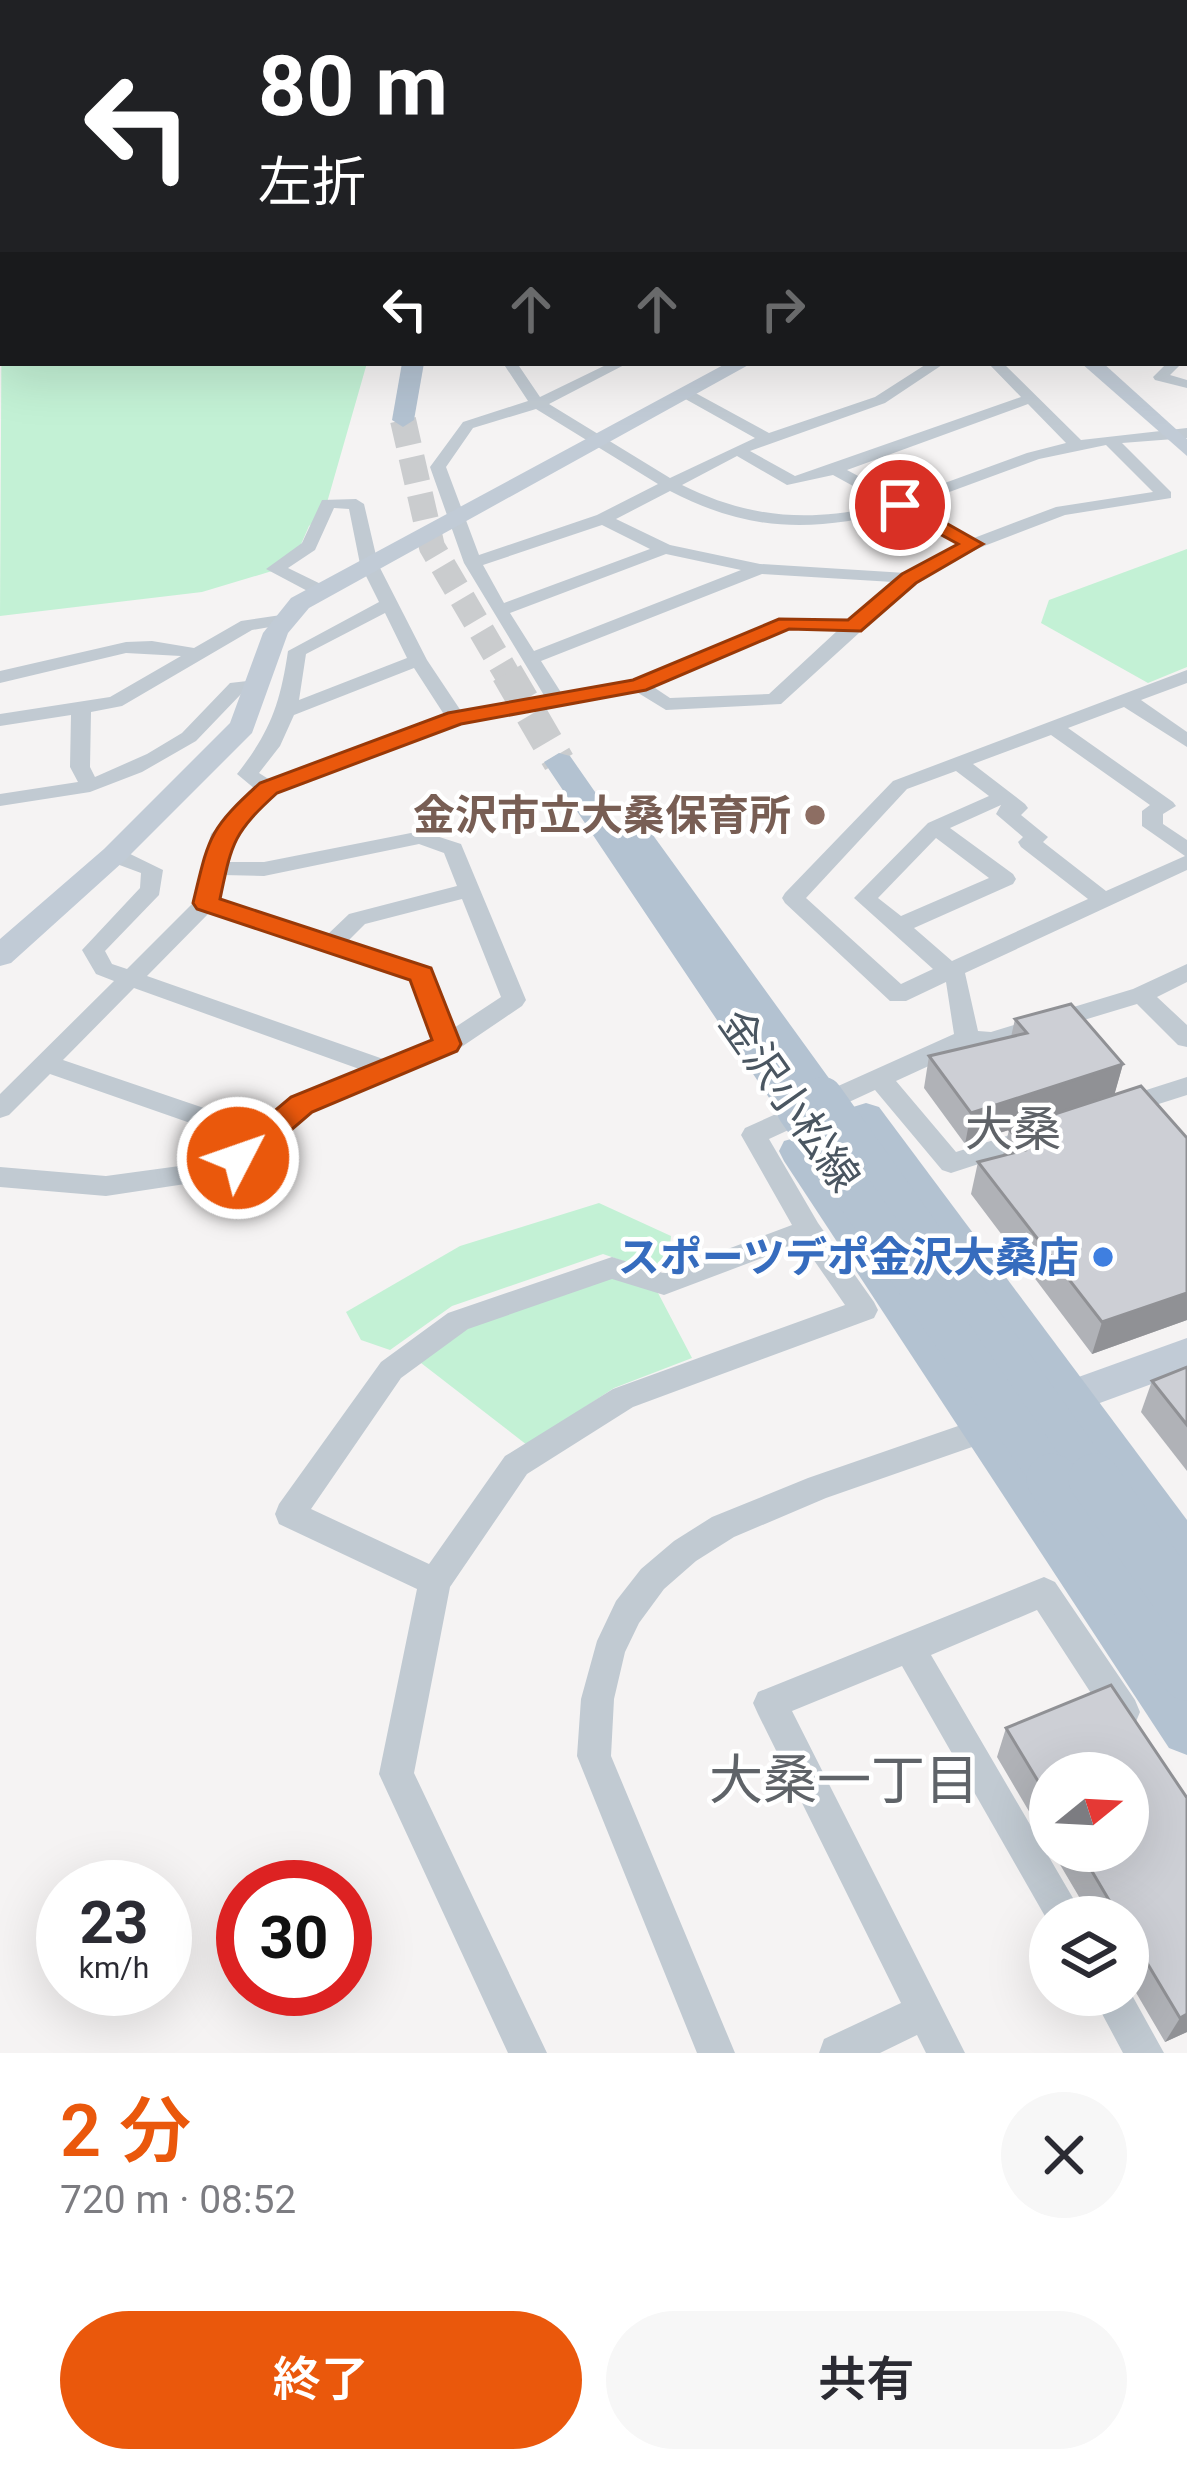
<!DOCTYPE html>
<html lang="ja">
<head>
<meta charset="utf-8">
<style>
	body { margin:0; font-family:Roboto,"Noto Sans JP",sans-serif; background:#f7f7f7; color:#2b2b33; height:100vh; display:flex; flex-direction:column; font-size:45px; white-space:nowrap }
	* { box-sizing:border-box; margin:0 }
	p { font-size:39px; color:#7c7c81 }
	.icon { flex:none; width:66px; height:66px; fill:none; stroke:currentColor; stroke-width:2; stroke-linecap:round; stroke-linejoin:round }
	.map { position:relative; height:2053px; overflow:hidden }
	.panel { display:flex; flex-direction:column; background:#fff; flex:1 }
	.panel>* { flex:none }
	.hud { position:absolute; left:0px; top:0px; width:1188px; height:366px; box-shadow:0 12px 48px #0002; background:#202124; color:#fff; overflow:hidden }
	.needle { width:78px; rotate:72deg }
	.tools { position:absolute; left:1029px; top:1752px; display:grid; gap:24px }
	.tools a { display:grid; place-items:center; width:120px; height:120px; border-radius:50%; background:#fff; box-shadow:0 12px 48px #0002; font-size:60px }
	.speed { position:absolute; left:36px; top:1860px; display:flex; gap:24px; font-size:60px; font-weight:700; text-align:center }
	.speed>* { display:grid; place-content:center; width:156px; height:156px; border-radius:50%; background:#fff; box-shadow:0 12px 48px #0002; line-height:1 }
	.speed small { font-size:30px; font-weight:400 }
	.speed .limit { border:18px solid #d22; background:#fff; color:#111 }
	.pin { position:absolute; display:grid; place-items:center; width:102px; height:102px; color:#fff; margin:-51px; border:6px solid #fff; border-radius:50%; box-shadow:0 3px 12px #0007 }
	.me { position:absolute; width:132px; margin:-66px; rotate:49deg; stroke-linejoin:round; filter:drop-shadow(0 0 9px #0008) }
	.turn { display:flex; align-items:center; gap:42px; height:252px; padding:0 60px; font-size:54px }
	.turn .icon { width:156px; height:156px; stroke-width:2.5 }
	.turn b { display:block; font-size:84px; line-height:102px }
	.lanes { display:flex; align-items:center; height:114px; padding:0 60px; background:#0003; justify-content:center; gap:60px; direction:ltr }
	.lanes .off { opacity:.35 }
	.round { display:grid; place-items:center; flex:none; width:126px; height:126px; border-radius:63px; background:#f7f7f7 }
	.overview { display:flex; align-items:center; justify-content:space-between; height:204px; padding:0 60px }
	h1 { font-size:72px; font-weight:600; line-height:90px; color:#ea580c }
	.cta { display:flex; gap:24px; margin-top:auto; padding:24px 60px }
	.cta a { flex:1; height:138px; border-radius:72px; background:#ea580c; color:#fff; font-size:48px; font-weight:600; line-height:138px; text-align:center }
	.cta a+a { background:#f7f7f7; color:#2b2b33 }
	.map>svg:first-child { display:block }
</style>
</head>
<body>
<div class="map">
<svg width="1187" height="2053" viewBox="0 0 1187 2053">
	<rect width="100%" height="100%" fill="#f5f3f3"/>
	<g fill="#c3f1d5">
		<polygon points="3,65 3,363 367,363 324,513 309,526 292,565 202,592 0,616"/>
		<polygon points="1187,549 1187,667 1148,683 1041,623 1049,600"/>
		<polygon points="599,1203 671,1236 668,1266 652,1271 603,1254 452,1306 390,1350 361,1340 346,1312 460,1246"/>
		<polygon points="596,1274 657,1291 692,1358 614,1388 527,1445 412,1356 458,1321"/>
	</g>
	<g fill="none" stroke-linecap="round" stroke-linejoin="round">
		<polyline stroke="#caccce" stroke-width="26" stroke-dasharray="26 12" stroke-linecap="butt" points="403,420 432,547 508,676"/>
		<polyline stroke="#caccce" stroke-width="32" stroke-dasharray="32 16" stroke-linecap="butt" points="507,673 559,762"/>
		<g fill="#c1cad2" fill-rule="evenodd">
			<polygon points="1179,0 1187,0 1187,3 1175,3"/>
			<polygon points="3,7 3,13 0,14 0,8"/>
			<polygon points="1187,27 1187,33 1185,34 1185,28"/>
			<polygon points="0,44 3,45 3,51 0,50"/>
			<rect x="1185" y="57" width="2" height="7"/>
			<rect x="1185" y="79" width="2" height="7"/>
			<rect x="1185" y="344" width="2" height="9"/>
			<path d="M503 363H517L540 397 610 363H628L549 404 670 478 755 438 680 396V390H690L769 433 875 397 928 363H945L885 403 750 451 795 476 1021 397 988 363H1003L1081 440 1187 428V438L1122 443 1171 492V498L1065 515 979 548 915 582 781 704 666 710 635 691 460 723 275 792 232 836 226 862H264L421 831 461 844 526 1000 522 1006 457 1050 311 1111 225 1178 106 1196 0 1187V1167L106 1176 209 1162 239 1140 50 1074 9 1115 0 1118V1094L114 981 96 974 82 950 140 888 141 873 106 860 103 855 106 850H122L163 870 159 895 105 951 112 964 127 969 195 901 211 834 255 789 237 774C270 732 280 705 288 651L379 602 360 564 349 509 334 508 315 550 288 568 327 587V595H315L266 569 302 543 322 500 356 499 364 504 378 564 427 660 461 711 545 697 464 563 430 467 463 422 528 401ZM1028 404 1066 443 1027 453 901 499 847 470ZM536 409 658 484 597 515 479 555 446 467 473 428ZM1106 445 1153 492 1056 507 974 538 914 505 1039 459ZM737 456 787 485 833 475 886 504C813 523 750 519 682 485ZM670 491C749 532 813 533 898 510L960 544 906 573 760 564 670 545 616 519ZM602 525 650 549 504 603 483 565ZM666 554 741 570 534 651 510 613ZM762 574 893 582 849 620 780 619 633 680 562 694 541 661ZM385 613 407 658 299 700 306 654ZM788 629 837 631 769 694 670 698 652 686ZM414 668 445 716 270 780 259 773 280 746 294 715ZM419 844 444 853 457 886 349 914 327 935 218 899 223 875 264 876ZM462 899 501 997 454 1028 429 969 347 942 365 924ZM210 912 411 979 434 1040 386 1060 147 976ZM134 988 362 1070 293 1099 257 1126 63 1060Z"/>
			<polygon points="1167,363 1182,363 1170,375 1187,380 1187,388 1155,380 1153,377"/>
			<polygon points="281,615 287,616 287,624 252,630 122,706 91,712 90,767 95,777 147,754 182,733 230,683 265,679 265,687 243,692 196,741 142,772 90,792 0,806 0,794 78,782 70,767 71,715 0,726 0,714 110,697 181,656 126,653 0,683 0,671 126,642 152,641 194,648 241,621"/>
			<path d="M1187 670V683L1141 700 1187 732V747L1124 707 1068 728 1173 802 1176 806 1163 814V824L1187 840V870L965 973 978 1031 991 1032 1133 989 1187 964V982L1157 997 1187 1025V1047L1178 1045 1137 1004 991 1048 970 1047 896 1081 956 1152 1034 1127 1043 1129 1047 1136 1043 1143 951 1173 942 1170 875 1090 769 1139 818 1223 874 1302 878 1310 874 1318 633 1407 527 1474 450 1587 414 1773 547 2053H508L379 1774 417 1589 279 1524 275 1514 279 1504 381 1362 448 1313 612 1257 663 1273 792 1225 741 1135 745 1128 954 1034 946 982 906 1001H890L785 903 782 898 785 893 893 781ZM1051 735 1150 805 1142 811V826L1185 856 1106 891 1043 842 1048 837 1021 815 1028 808 1025 804 973 764ZM956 771 989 796 928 823 854 898 933 969 901 984 806 898 907 789ZM1001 805 996 814 1023 837 1018 842 1021 847 1088 899 952 961 914 928 1013 884 1016 879 1013 874 950 828ZM936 838 989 878 901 916 878 898ZM802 1243 845 1305 613 1389 505 1456 429 1564 311 1509 401 1378 468 1329 612 1279 664 1295Z"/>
			<polygon points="1187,1077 1187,1095 1124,1115 1115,1112 1111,1106 1115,1100"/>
			<polygon points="984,1417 995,1421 999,1430 995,1439 826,1498 734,1537 696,1561 664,1589 639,1623 625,1652 614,1699 611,1756 735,2053 697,2053 577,1756 581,1699 597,1641 616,1601 641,1569 674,1541 712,1517 808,1478"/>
			<polygon points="1044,1577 1055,1582 1135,1700 1140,1712 1135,1724 1123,1728 1111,1724 1037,1610 931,1655 1084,1917 1050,1917 1050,1925 902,1666 792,1711 965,2053 926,2053 917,2035 880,2053 819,2053 824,2039 901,2003 758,1714 753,1703 758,1692"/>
			<polygon points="1128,1988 1164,2053 1123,2053 1092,1995 1128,1995"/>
		</g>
		<g fill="#c1cbd6" fill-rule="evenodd">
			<polygon points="3,57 3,65 0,66 0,58"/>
			<polygon points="1187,129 1187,139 1185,140 1185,130"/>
			<polygon points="727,363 752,363 309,608 288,633 252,733 124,861 11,963 0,966 0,939 104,849 230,723 263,633 291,598"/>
			<polygon points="1081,363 1103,363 1187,439 1187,456"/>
			<polygon points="1187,1338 1187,1371 1048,1422 1034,1417 1028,1405 1034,1393"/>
		</g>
		<g fill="#b3c2d1" fill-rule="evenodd">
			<polygon points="507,0 521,0 506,3"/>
			<polygon points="402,363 424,363 414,420 403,427 392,420"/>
			<polygon points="559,753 570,756 625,835 639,828 650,831 836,1088 842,1097 836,1106 815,1108 810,1120 784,1120 544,762"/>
			<polygon points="866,1103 879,1107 1187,1520 1187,1579 1170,1573 853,1127 847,1117 853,1107"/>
			<polygon points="798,1137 812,1141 1187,1686 1187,1755 1169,1748 784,1161 779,1151 784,1141"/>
		</g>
		<g stroke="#b3c2d1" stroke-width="40">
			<polyline points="823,1097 1096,1482"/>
			<polyline points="797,1110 1054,1482"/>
		</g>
		<g stroke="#b3c2d1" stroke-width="51">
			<polyline points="1052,1479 1187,1675"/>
			<polyline points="1094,1479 1187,1610"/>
		</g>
	</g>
	<g fill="#b0b2b7">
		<polygon points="8,0 177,0 178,3 8,3"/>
		<polygon points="1015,1019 1123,1064 1114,1095 1187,1138 1187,1320 1092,1354 971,1194 978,1162 1003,1155 1009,1130 965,1144 924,1088 929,1056 1011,1037"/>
		<polygon points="1187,1367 1187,1471 1141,1412 1152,1381"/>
		<polygon points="1111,1685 1187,2032 1165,2042 1128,1979 1128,1917 1091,1917 1052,1851 1128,1851 1050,1773 1050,1847 997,1757 1006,1728"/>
	</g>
	<g fill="#909195">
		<polygon points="129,0 177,0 178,3 118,3"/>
		<polygon points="1123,1064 1114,1096 965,1144 971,1113"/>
		<polygon points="1187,1293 1187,1320 1092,1354 1102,1322"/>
		<polygon points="1187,2014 1187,2032 1165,2042 1180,2018"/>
	</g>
	<g fill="#cdcfd5" stroke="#909195" stroke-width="3">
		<polygon points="38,0 129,0 118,3 45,3 47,2"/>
		<polygon points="1071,1004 1123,1064 971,1113 929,1056 1027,1033 1015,1019"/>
		<polygon points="1141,1086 1187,1138 1187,1293 1102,1322 978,1162 1025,1150 1009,1129"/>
		<polygon points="1187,1367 1187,1425 1152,1381"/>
		<polygon points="1111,1685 1187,1798 1187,2014 1180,2018 1128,1931 1128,1917 1119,1917 1080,1851 1128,1851 1128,1773 1050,1773 1050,1801 1006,1728"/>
	</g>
	<path fill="#ea580c" stroke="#983908" stroke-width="3" d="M894 501H907L983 544 916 583 861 631 789 629 646 690 461 724 277 793C233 833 232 842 220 899L431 968 461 1044 457 1051 312 1112 249 1166H228L224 1158 228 1150 291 1097 432 1040 410 980 197 909 193 903C209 837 208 830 260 783L448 713 633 680 779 619 848 620 902 574 958 544 894 509Z"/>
	<circle fill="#8d6e63" stroke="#fff" stroke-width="4.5" cx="815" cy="815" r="12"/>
	<circle fill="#3f7fe0" stroke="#fff" stroke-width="4.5" cx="1103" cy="1257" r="12"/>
	<g text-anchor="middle" stroke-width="9" stroke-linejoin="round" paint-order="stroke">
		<g font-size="42" font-weight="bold" fill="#785e54" stroke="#fff" text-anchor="end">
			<text x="791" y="830">金沢市立大桑保育所</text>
		</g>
		<g font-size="42" fill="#4a5661" stroke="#fff">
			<text transform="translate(790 1100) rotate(55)" y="15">金沢小松線</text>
		</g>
		<g font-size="42" font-weight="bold" fill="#366cbe" stroke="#fff" text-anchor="end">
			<text x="1079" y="1272">スポーツデポ金沢大桑店</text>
		</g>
		<g font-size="48" fill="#5f6368" stroke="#fff">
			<text x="1013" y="1146">大桑</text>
		</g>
		<g font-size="54" fill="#5f6368" stroke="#fff">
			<text x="844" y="1799">大桑一丁目</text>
		</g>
	</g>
</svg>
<div class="tools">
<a><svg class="needle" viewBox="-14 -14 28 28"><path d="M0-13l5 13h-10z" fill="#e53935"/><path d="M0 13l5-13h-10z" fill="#7c7c81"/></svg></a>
<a><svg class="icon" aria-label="layers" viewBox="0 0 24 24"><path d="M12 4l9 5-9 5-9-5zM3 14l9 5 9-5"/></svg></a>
</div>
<div class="speed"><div>23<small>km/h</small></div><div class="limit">30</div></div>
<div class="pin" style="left:900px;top:505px;background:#d93025"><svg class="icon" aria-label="arrive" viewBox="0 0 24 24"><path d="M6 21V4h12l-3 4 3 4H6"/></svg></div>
<svg class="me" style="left:238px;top:1158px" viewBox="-20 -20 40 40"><circle r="17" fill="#ea580c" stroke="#fff" stroke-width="3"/><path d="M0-11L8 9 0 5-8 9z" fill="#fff"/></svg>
<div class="hud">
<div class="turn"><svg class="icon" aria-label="left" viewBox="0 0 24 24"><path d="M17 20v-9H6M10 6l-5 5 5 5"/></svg><div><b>80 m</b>左折</div></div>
<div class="lanes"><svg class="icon" aria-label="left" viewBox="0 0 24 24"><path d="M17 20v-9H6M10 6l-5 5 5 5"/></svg><svg class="icon off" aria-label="ahead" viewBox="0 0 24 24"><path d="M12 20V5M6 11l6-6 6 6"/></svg><svg class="icon off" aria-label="ahead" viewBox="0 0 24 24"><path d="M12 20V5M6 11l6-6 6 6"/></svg><svg class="icon off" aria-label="right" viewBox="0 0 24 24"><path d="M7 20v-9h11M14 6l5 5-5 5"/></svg></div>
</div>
</div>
<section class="panel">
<div class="overview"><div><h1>2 分</h1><p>720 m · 08:52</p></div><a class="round"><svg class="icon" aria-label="close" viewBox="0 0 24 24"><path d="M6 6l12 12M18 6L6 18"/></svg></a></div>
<div class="cta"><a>終了</a><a>共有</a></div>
</section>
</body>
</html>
